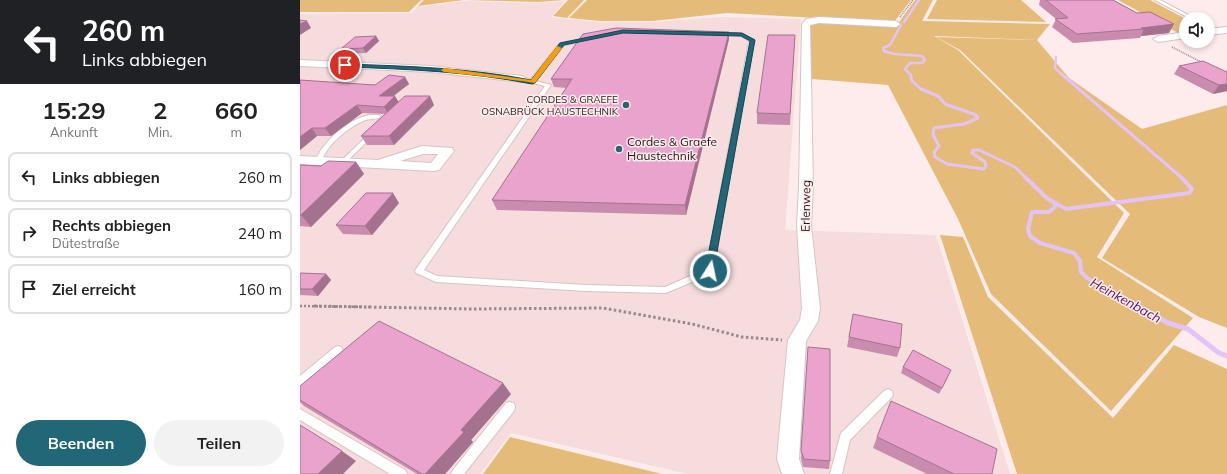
<!DOCTYPE html>
<html lang="de">
<head>
<meta charset="utf-8">
<style>
	body { margin:0; font-family:Mulish,sans-serif; background:#f2f2f2; color:#222; height:100vh; display:flex; flex-direction:column; font-size:15px; white-space:nowrap }
	* { box-sizing:border-box; margin:0 }
	p { font-size:13px; color:#767676 }
	.icon { flex:none; width:22px; height:22px; fill:none; stroke:currentColor; stroke-width:2; stroke-linecap:round; stroke-linejoin:round }
	.map { position:relative; flex:1; overflow:hidden }
	.panel { display:flex; flex-direction:column; background:#fff; width:300px }
	.panel>* { flex:none }
	.top-card { background:#202124; color:#fff; overflow:hidden }
	.fabs { position:absolute; left:879px; top:12px; display:grid; gap:8px }
	.fabs a { display:grid; place-items:center; width:36px; height:36px; border-radius:50%; background:#fff; box-shadow:0 2px 6px #0003; font-size:20px }
	.pin { position:absolute; display:grid; place-items:center; width:34px; height:34px; color:#fff; margin:-17px; border:2px solid #fff; border-radius:50%; box-shadow:0 1px 4px #0007 }
	.me { position:absolute; width:44px; margin:-22px; rotate:10deg; stroke-linejoin:round; filter:drop-shadow(0 0 3px #0008) }
	.turn { display:flex; align-items:center; gap:14px; height:84px; padding:0 16px; font-size:18px }
	.turn .icon { width:52px; height:52px; stroke-width:2.5 }
	.turn b { display:block; font-size:28px; line-height:34px }
	.eta { display:flex; justify-content:space-evenly; align-items:center; height:68px; text-align:center }
	.eta b { font-size:24px; font-weight:700; line-height:28px }
	.cta { display:flex; gap:8px; margin-top:auto; padding:8px 16px }
	.cta a { flex:1; height:46px; border-radius:24px; background:#226778; color:#fff; font-size:16px; font-weight:700; line-height:46px; text-align:center }
	.cta a+a { background:#f2f2f2; color:#222 }
	ul { padding:0; list-style:none }
	li { display:flex; align-items:center; gap:12px; height:50px; margin:0 8px 6px; padding:0 8px; border:2px solid #e0e0e0; border-radius:8px }
	li div { flex:1 }
	li b { display:block; font-size:15px }
	li em { font-style:normal }
	main { display:flex; flex:1; min-height:0 }
	.map>svg:first-child { display:block }
</style>
</head>
<body>
<main>
<section class="panel">
<div class="top-card">
<div class="turn"><svg class="icon" aria-label="left" viewBox="0 0 24 24"><path d="M17 20v-9H6M10 6l-5 5 5 5"/></svg><div><b>260 m</b>Links abbiegen</div></div>
</div>
<div class="eta">
<div><b>15:29</b><p>Ankunft</p></div>
<div><b>2</b><p>Min.</p></div>
<div><b>660</b><p>m</p></div>
</div>
<ul>
<li><svg class="icon" aria-label="left" viewBox="0 0 24 24"><path d="M17 20v-9H6M10 6l-5 5 5 5"/></svg><div><b>Links abbiegen</b></div><em>260 m</em></li>
<li><svg class="icon" aria-label="right" viewBox="0 0 24 24"><path d="M7 20v-9h11M14 6l5 5-5 5"/></svg><div><b>Rechts abbiegen</b><p>Dütestraße</p></div><em>240 m</em></li>
<li><svg class="icon" aria-label="arrive" viewBox="0 0 24 24"><path d="M6 21V4h12l-3 4 3 4H6"/></svg><div><b>Ziel erreicht</b></div><em>160 m</em></li>
</ul>
<div class="cta"><a>Beenden</a><a>Teilen</a></div>
</section>
<div class="map">
<svg width="927" height="474" viewBox="0 0 927 474">
	<rect width="100%" height="100%" fill="#feecec"/>
	<polygon fill="#f6dcdc" points="164,1 238,3 265,1 251,17 298,22 354,22 421,17 501,19 485,230 636,235 710,474 388,474 211,433 180,474 0,474 0,14 112,13 117,7"/>
	<g fill="#e5bb79">
		<polygon points="0,0 121,0 109,12 0,12"/>
		<polygon points="124,0 264,0 239,2 164,0 118,6"/>
		<polygon points="268,0 284,0 267,18 253,16"/>
		<polygon points="287,0 611,0 594,22 427,13 353,21 300,21 269,18"/>
		<polygon points="615,0 633,0 622,21 750,24 737,40 634,36 658,50 824,213 797,257 893,318 811,411 691,294 658,219 588,85 512,79 508,24 512,22 597,25"/>
		<polygon points="637,0 721,0 746,22 627,19"/>
		<polygon points="818,0 850,0 886,19 886,32 878,33"/>
		<polygon points="636,37 737,40 769,78 842,129 927,105 927,328 899,317 802,258 830,214 660,50"/>
		<polygon points="640,235 663,237 688,297 813,418 874,345 927,369 927,474 717,474"/>
		<polygon points="210,437 362,474 183,474"/>
	</g>
	<g fill="none" stroke-linecap="round" stroke-linejoin="round">
		<g stroke="#e4c4f8" stroke-width="2.5">
			<polyline points="604,22 619,0"/>
			<polyline points="601,25 590,45 583,48 584,51 594,54 622,56 625,60 622,63 610,63 605,69 611,75 611,78"/>
			<polyline points="756,57 755,68 766,78"/>
		</g>
		<g stroke="#e4c4f8" stroke-width="3">
			<polyline points="611,77 612,81 621,89 638,96 645,104 676,115 678,118 664,124 634,128 633,135 639,146 634,152 635,157 647,164 684,169 686,166 685,162 672,153 673,150 679,150 715,167 726,178"/>
			<polyline points="765,77 882,178"/>
		</g>
		<g stroke="#e4c4f8" stroke-width="4">
			<polyline points="725,177 748,199 755,203 755,207 749,212 732,212 728,229 730,236 740,243 774,253 780,261 781,272 787,278 840,307"/>
			<polyline points="755,203 766,209 889,193 892,189 881,177"/>
		</g>
		<polyline stroke="#e4c4f8" stroke-width="5" points="838,306 868,323 888,329 919,353 927,356"/>
		<g stroke="#d6c4c5" stroke-width="2">
			<g id="service">
				<polygon points="855,0 860,0 896,19 891,19"/>
				<polygon points="908,25 919,30 919,31 915,32 908,28"/>
				<polygon points="418,33 442,34 454,40 413,273 366,293 286,291 136,282 116,273 115,271 116,269 245,86 220,80 220,78 231,79 260,43 289,38 291,38 291,40 264,45 236,81 251,85 124,270 137,276 286,285 365,287 406,269 449,41 441,36 420,35 418,35"/>
				<path d="M70 115H78L81 117C76 120 69 118 63 121 51 126 36 138 28 149 25 153 23 158 20 162H16L15 161C18 156 20 150 25 145 36 131 53 118 70 115Z"/>
				<polygon points="71,133 74,135 73,136 45,163 41,163 41,161 69,134"/>
				<polygon points="38,346 41,347 43,350 41,353 4,385 0,387 0,376 35,347"/>
				<polygon points="588,389 592,391 593,394 592,397 550,440 542,474 530,474 541,433 584,391"/>
				<polygon points="210,402 214,403 215,407 214,411 164,474 151,474 153,470 206,403"/>
				<polygon points="0,409 105,470 107,474 90,474 0,420"/>
			</g>
		</g>
		<g stroke="#d6c4c5" stroke-width="2">
			<g id="minor">
				<polygon points="519,17 596,21 600,24 596,27 519,23 510,25 513,187 511,225 520,308 518,321 506,341 499,459 504,474 482,474 477,459 488,340 500,320 502,308 497,225 499,187 502,24 506,19"/>
				<polygon points="927,27 927,33 908,35 908,29"/>
				<polygon points="886,32 886,38 858,42 853,39 858,36"/>
				<polygon points="0,60 131,66 222,76 227,79 222,82 131,72 0,66"/>
				<path d="M122 146 152 148 154 151 139 170 134 171 0 164V156L78 160ZM123 154H138L131 163 100 161Z"/>
			</g>
		</g>
		<g stroke="#968a8a" stroke-width="1.5" stroke-dasharray="1 1" stroke-linecap="butt">
			<polyline points="600,17 613,0"/>
			<polyline points="872,47 901,62"/>
		</g>
		<polyline stroke="#968a8a" stroke-width="2.5" stroke-dasharray="2 2" stroke-linecap="butt" points="0,306 72,307"/>
		<polyline stroke="#968a8a" stroke-width="3" stroke-dasharray="2.5 2.5" stroke-linecap="butt" points="14,306 172,309 303,308 392,324 442,337 482,340"/>
		<use href="#service" fill="#fff" fill-rule="evenodd"/>
		<use href="#minor" fill="#fff" fill-rule="evenodd"/>
	</g>
	<g fill="#c98caf">
		<polygon points="740,0 813,0 869,33 841,36 840,38 773,43 752,27 756,19 739,5"/>
		<polygon points="495,35 490,125 457,124 457,113"/>
		<polygon points="76,36 79,41 66,53 44,54 41,49"/>
		<polygon points="429,39 386,215 197,210 192,200 267,88 254,87 251,79"/>
		<polygon points="879,66 927,72 927,91 913,94 874,74"/>
		<polygon points="105,77 109,84 93,96 98,102 134,105 94,145 67,145 61,136 85,114 62,113 31,136 17,136 0,150 0,80 75,85"/>
		<polygon points="56,162 64,174 11,227 0,226 0,165 21,166"/>
		<polygon points="99,203 72,235 43,234 36,225"/>
		<polygon points="0,274 26,274 31,280 18,296 0,295"/>
		<polygon points="553,314 600,348 597,357 547,347"/>
		<polygon points="508,347 530,461 529,469 503,467 501,459"/>
		<polygon points="603,367 648,377 639,394 601,373"/>
		<polygon points="0,386 211,394 171,440 173,442 145,474 117,474 4,406 0,402"/>
		<polygon points="577,437 692,474 627,474 573,448"/>
	</g>
	<g fill="#a4728f">
		<polygon points="7,21 11,28 0,35 0,24"/>
		<polygon points="874,24 869,33 841,36 844,29 841,28"/>
		<polygon points="429,32 429,39 386,215 385,205"/>
		<polygon points="76,36 79,41 66,53 63,48"/>
		<polygon points="105,77 109,84 83,104 79,96"/>
		<polygon points="927,84 927,91 913,94 919,85"/>
		<polygon points="95,96 100,104 88,114 84,107"/>
		<polygon points="130,96 134,105 94,145 89,136"/>
		<polygon points="57,105 62,113 31,136 25,128"/>
		<polygon points="12,128 17,136 0,150 0,137"/>
		<polygon points="56,162 64,174 11,227 1,215"/>
		<polygon points="93,193 99,203 72,235 65,226"/>
		<polygon points="26,274 31,280 18,296 12,289"/>
		<polygon points="203,383 211,394 171,440 173,442 145,474 125,474 161,430"/>
		<polygon points="42,451 56,461 43,474 18,474"/>
	</g>
	<g fill="#eaa3cc" stroke="#a4728f">
		<polygon points="746,0 813,0 837,13 850,12 874,24 841,28 844,29 777,34 755,19 768,18"/>
		<polygon points="0,20 7,21 0,24"/>
		<polygon points="316,28 429,32 385,205 192,200 272,79 251,79 283,34"/>
		<polygon points="468,35 495,35 490,114 457,113"/>
		<polygon points="76,36 63,48 41,49 55,37"/>
		<polygon points="903,61 927,72 927,84 919,85 879,66"/>
		<polygon points="89,75 105,77 79,96 95,96 84,107 57,105 25,128 12,128 0,137 0,80 75,85"/>
		<polygon points="105,96 130,96 89,136 61,136"/>
		<polygon points="28,161 56,162 1,215 0,215 0,165 21,166"/>
		<polygon points="66,193 93,193 65,226 36,225"/>
		<polygon points="1,273 26,274 12,289 0,289 0,274"/>
		<polygon points="553,314 602,324 600,348 549,337"/>
		<polygon points="79,321 203,383 161,430 164,432 125,474 122,474 0,400 0,386"/>
		<polygon points="508,347 530,349 530,461 504,459 501,451"/>
		<polygon points="613,350 651,370 642,388 603,367"/>
		<polygon points="591,401 697,449 692,474 654,474 577,437"/>
		<polygon points="0,425 42,451 18,474 0,474"/>
	</g>
	<path fill="#226778" stroke="#16434e" d="M323 30 442 33 455 40 413 274H407L405 271 450 41 441 36 323 33 264 45 235 83 232 84C171 72 108 69 45 67L42 65 45 64C107 66 170 68 231 80L260 43Z"/>
	<polygon fill="#f59e0b" points="257,46 262,48 235,83 222,81 144,72 141,70 144,68 231,80"/>
	<g fill="#226778" stroke="#feecec" stroke-width="1.5">
		<circle cx="326" cy="105" r="4"/>
		<circle cx="319" cy="149" r="4"/>
	</g>
	<g text-anchor="middle" stroke-width="3" stroke-linejoin="round" paint-order="stroke">
		<g font-size="10" fill="#201a1a" stroke="#feecec" text-anchor="end">
			<text x="318" y="103">CORDES &amp; GRAEFE<tspan x="318" dy="12">OSNABRÜCK HAUSTECHNIK</tspan></text>
		</g>
		<g font-size="12" fill="#201a1a" stroke="#feecec" text-anchor="start">
			<text x="327" y="146">Cordes &amp; Graefe<tspan x="327" dy="14">Haustechnik</tspan></text>
		</g>
		<g font-size="12" fill="#201a1a" stroke="#feecec">
			<text transform="translate(506 206) rotate(-89)" y="4">Erlenweg</text>
		</g>
		<g font-size="13" font-style="italic" fill="#491762" stroke="#feecec">
			<text transform="translate(826 300) rotate(29)" y="5">Heinkenbach</text>
		</g>
	</g>
</svg>
<div class="fabs">
<a><svg class="icon" aria-label="sound" viewBox="0 0 24 24"><path d="M4 9h4l5-4v14l-5-4H4zM17 9q2 3 0 6"/></svg></a>
</div>
<div class="pin" style="left:45px;top:65px;background:#d93025"><svg class="icon" aria-label="arrive" viewBox="0 0 24 24"><path d="M6 21V4h12l-3 4 3 4H6"/></svg></div>
<svg class="me" style="left:410px;top:271px" viewBox="-20 -20 40 40"><circle r="17" fill="#226778" stroke="#fff" stroke-width="3"/><path d="M0-11L8 9 0 5-8 9z" fill="#fff"/></svg>
</div>
</main>
</body>
</html>
